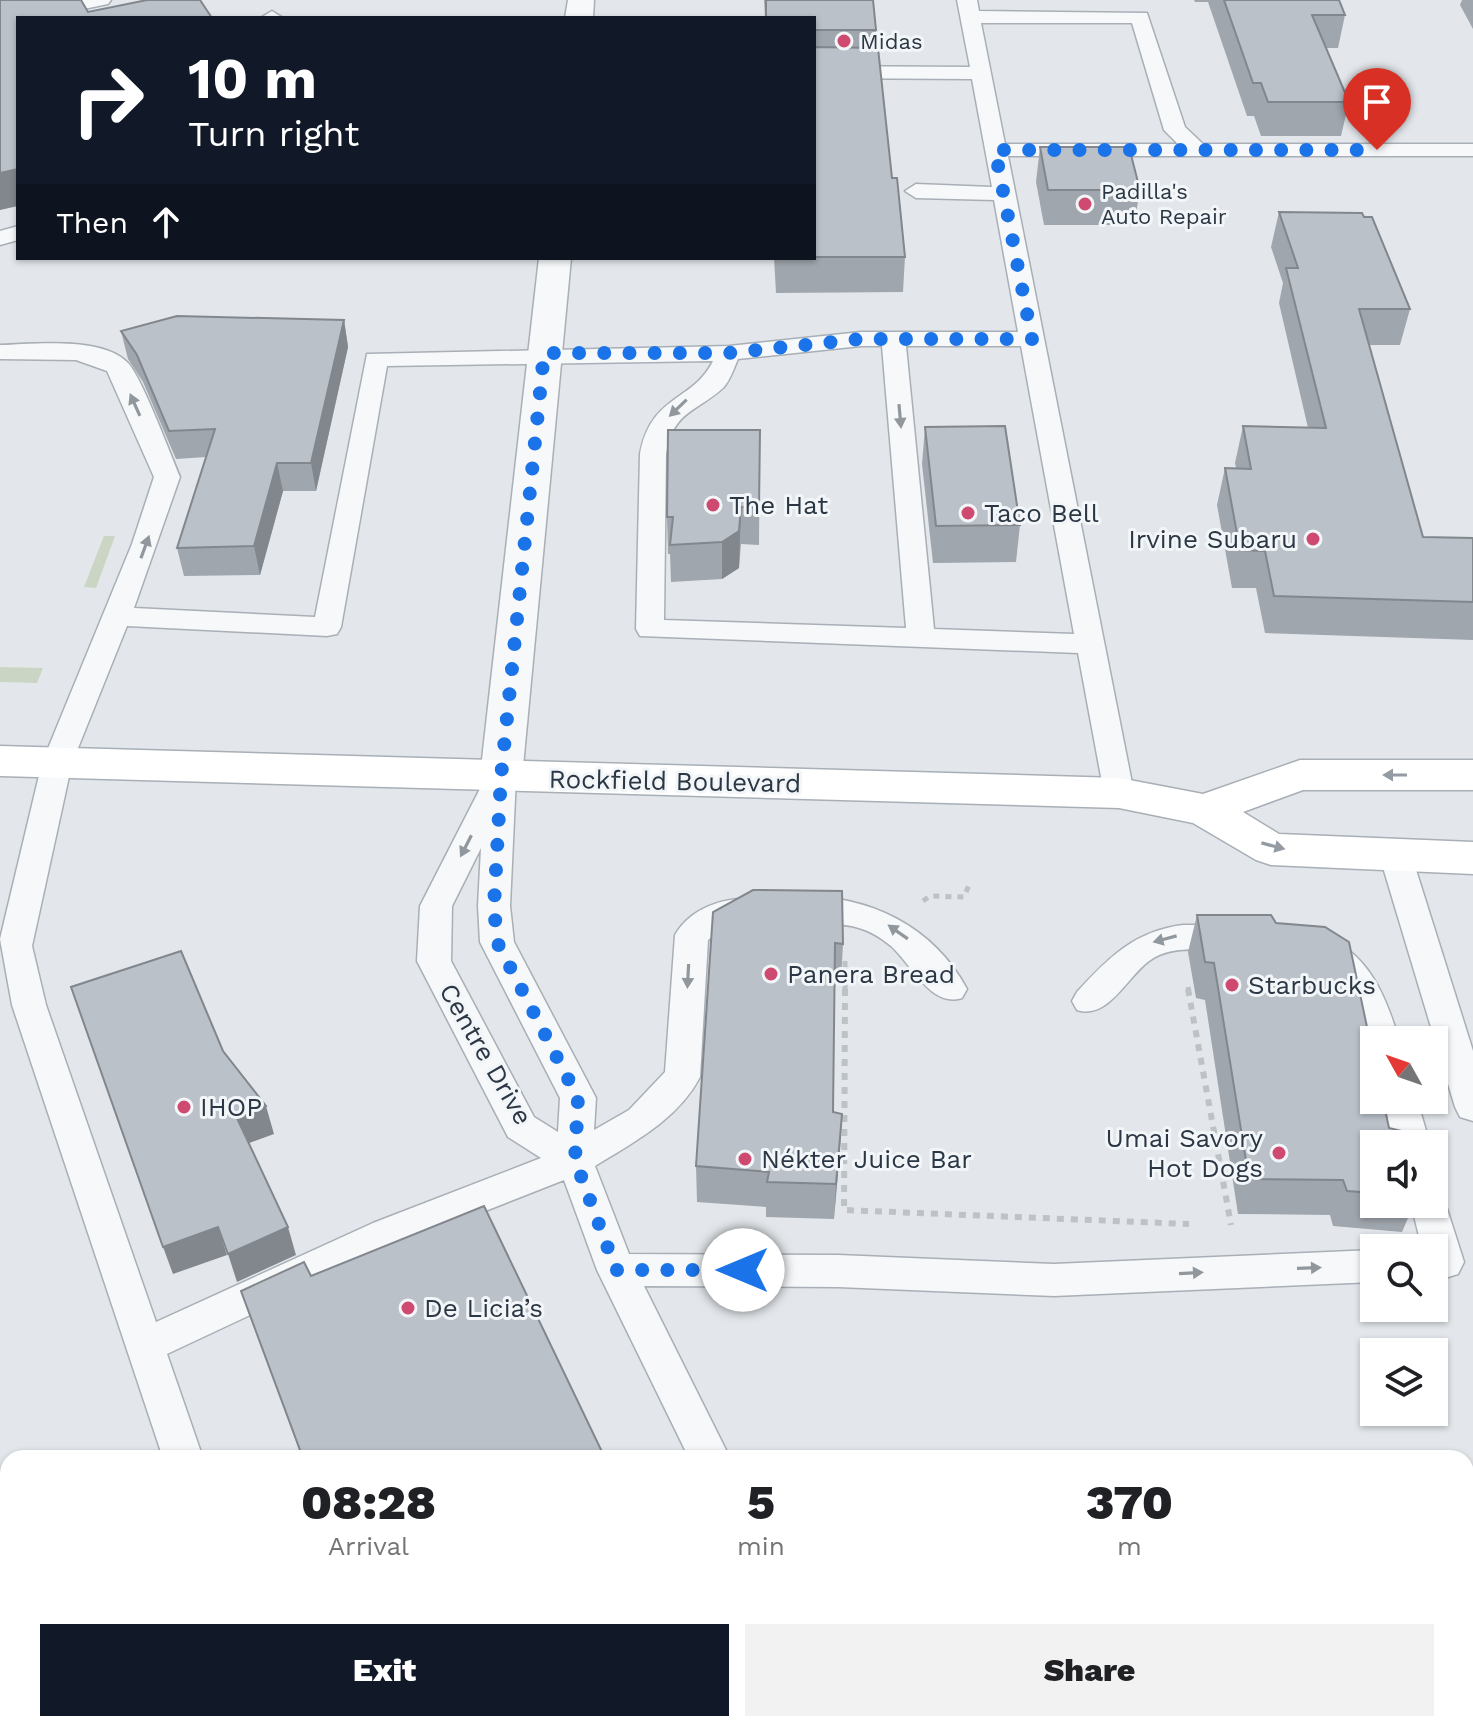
<!DOCTYPE html>
<html lang="en">
<head>
<meta charset="utf-8">
<style>
	body { margin:0; font-family:"Work Sans",sans-serif; background:#f2f2f2; color:#202124; height:100vh; display:flex; flex-direction:column; font-size:30px; white-space:nowrap }
	* { box-sizing:border-box; margin:0 }
	p { font-size:26px; color:#757577 }
	.icon { flex:none; width:44px; height:44px; fill:none; stroke:currentColor; stroke-width:2; stroke-linecap:round; stroke-linejoin:round }
	.map { position:relative; flex:1; overflow:hidden }
	.side { position:absolute; left:0px; top:1450px; width:1474px; height:282px; display:flex; flex-direction:column; background:#fff; border-radius:24px 24px 0 0; box-shadow:0 2px 6px #0004 }
	.side>* { flex:none }
	.top-card { position:absolute; left:16px; top:16px; width:800px; height:244px; border-radius:0px; box-shadow:0 2px 6px #0004; background:#111827; color:#fff; overflow:hidden }
	.needle { width:52px; rotate:310deg }
	.fabs { position:absolute; left:1360px; top:1026px; display:grid; gap:16px }
	.fabs a { display:grid; place-items:center; width:88px; height:88px; border-radius:0px; background:#fff; box-shadow:0 2px 6px #0004; font-size:40px }
	.pin { position:absolute; display:grid; place-items:center; width:68px; height:68px; color:#fff; margin:-82px -34px; border-radius:50% 50% 50% 0; rotate:-45deg; box-shadow:0 0 8px #0007 }
	.pin .icon { rotate:45deg }
	.me { position:absolute; width:88px; margin:-44px; rotate:270deg; stroke-linejoin:round; filter:drop-shadow(0 0 6px #0008) }
	.turn { display:flex; align-items:center; gap:28px; height:168px; padding:0 40px; font-size:36px }
	.turn .icon { width:104px; height:104px; stroke-width:2.5 }
	.turn b { display:block; font-size:56px; line-height:68px }
	.then { display:flex; align-items:center; height:76px; padding:0 40px; background:#0003; gap:16px; font-size:30px }
	.eta { display:flex; justify-content:space-evenly; align-items:center; height:136px; text-align:center }
	.eta b { font-size:48px; font-weight:800; line-height:56px }
	.action { display:flex; gap:16px; margin-top:auto; padding:16px 40px }
	.action a { flex:1; height:92px; border-radius:0px; background:#111827; color:#fff; font-size:32px; font-weight:800; line-height:92px; text-align:center }
	.action a+a { background:#f2f2f2; color:#202124 }
	.map>svg:first-child { display:block }
</style>
</head>
<body>
<div class="map">
<svg width="1473" height="1731" viewBox="0 0 1473 1731">
	<rect width="100%" height="100%" fill="#e3e7eb"/>
	<g fill="#cbd5c4">
		<polygon points="104,536 115,536 96,588 84,587"/>
		<polygon points="0,667 43,668 37,683 0,682"/>
	</g>
	<g fill="none" stroke-linecap="round" stroke-linejoin="round">
		<g stroke="#a8afb6" stroke-width="3">
			<g id="service">
				<polygon points="71,0 111,0 108,4 40,18 18,18 18,22 0,26 0,14"/>
				<path d="M957 0H977L979 11 1147 13 1185 127 1203 144H1473V156H1008L1134 793 1130 801 1119 804 1108 801 1104 793 1078 653 640 636 636 629 640 454C651 394 693 402 713 361L387 366 341 627 337 634 327 636 127 626 72 763 32 946 46 1005 156 1322 373 1223 541 1158 508 1137 417 961 420 906 486 777 490 769 501 766 512 769 516 777 510 906 514 942 596 1098 594 1130 629 1110 665 1072 675 935C692 905 734 893 766 902L770 911 766 920 729 925 708 940 700 1077C678 1119 634 1142 595 1166L629 1254 838 1255 1054 1264 1374 1250V1282L1054 1296 838 1287 644 1286 730 1458H689L597 1270 564 1180 399 1245 167 1354 203 1458H163L12 1005 0 939 42 763 132 544 154 477 107 371 76 360 0 359V345C33 344 103 336 128 363 142 378 170 453 180 477L134 608 315 617 367 354 729 346 861 332H1018L994 200 916 198 905 191 916 184 992 187 972 79 814 78V66L970 67ZM981 23H1132L1164 130 1178 144H1005ZM861 346H882L906 628 664 620 666 454C673 411 695 413 723 388 730 381 734 368 738 359ZM906 346H1021L1074 634 934 629ZM481 848 478 906 480 942 560 1098 558 1132 534 1117 451 961 452 906Z"/>
				<polygon points="272,11 283,18 262,17"/>
				<polygon points="18,226 18,240 0,245 0,231"/>
				<polygon points="1395,842 1406,846 1411,854 1473,1051 1473,1121 1460,1117 1455,1107 1379,854 1384,846"/>
				<path d="M801 896C870 896 933 926 967 989L962 998C931 1008 912 965 891 946 854 915 829 929 789 917L785 908 789 899Z"/>
				<path d="M1183 925H1235L1247 928 1252 937 1247 946C1215 956 1178 940 1149 961 1126 978 1108 1020 1077 1010L1072 1001 1077 992C1109 957 1135 931 1183 925Z"/>
				<path d="M1320 935C1368 951 1386 996 1399 1040H1374V1051L1370 1050C1360 1030 1359 1006 1346 989 1334 973 1313 965 1303 948L1308 939Z"/>
				<polygon points="1381,1100 1417,1100 1430,1144 1394,1144"/>
				<polygon points="1434,1190 1442,1193 1464,1262 1458,1274 1445,1278 1434,1274 1434,1248 1422,1248 1411,1204 1434,1204"/>
				<polygon points="247,1724 291,1724 293,1731 249,1731"/>
				<polygon points="821,1724 866,1724 869,1731 824,1731"/>
			</g>
		</g>
		<g stroke="#a8afb6" stroke-width="3">
			<g id="tertiary">
				<polygon points="568,0 594,0 593,18 565,18"/>
				<polygon points="539,258 571,258 522,777 516,787 501,792 486,787 480,777"/>
			</g>
		</g>
		<g stroke="#a8afb6" stroke-width="3">
			<polygon id="secondary" points="0,746 1119,778 1203,794 1300,760 1473,760 1473,790 1303,790 1243,812 1279,834 1473,842 1473,874 1271,865 1256,860 1193,823 1119,808 0,776"/>
		</g>
		<g stroke="#bdc2c6" stroke-width="5" stroke-dasharray="6 6" stroke-linecap="butt">
			<polyline points="923,901 930,896 964,897 969,885"/>
			<polyline points="1188,987 1189,991"/>
			<polyline points="845,991 845,957"/>
		</g>
		<g stroke="#bdc2c6" stroke-width="6" stroke-dasharray="7 7" stroke-linecap="butt">
			<polyline points="845,989 844,1210 1189,1224"/>
			<polyline points="1188,989 1231,1225"/>
		</g>
		<use href="#service" fill="#f6f8f9" fill-rule="evenodd"/>
		<use href="#tertiary" fill="#f6f8f9" fill-rule="evenodd"/>
		<use href="#secondary" fill="#fff" fill-rule="evenodd"/>
	</g>
	<g fill="#a0a6ad">
		<polygon points="764,0 873,0 876,30 875,48 892,178 905,257 903,292 776,293 774,258 814,258 814,18 765,18"/>
		<polygon points="1194,0 1339,0 1345,15 1338,48 1326,48 1349,102 1341,136 1261,136 1254,116 1247,116 1208,2 1195,2"/>
		<polygon points="1462,0 1473,0 1473,29 1460,5"/>
		<polygon points="1040,147 1140,190 1134,225 1044,225 1036,182"/>
		<polygon points="1279,212 1410,309 1400,345 1369,345 1423,537 1473,538 1473,640 1265,633 1256,588 1232,588 1217,505 1225,468 1236,468 1235,463 1243,426 1308,428 1279,303 1283,283 1271,247"/>
		<polygon points="344,320 348,347 316,491 283,491 260,575 184,576 177,548 206,457 176,459 143,382 128,359 121,331"/>
		<polygon points="925,427 1020,525 1016,562 933,563 922,464"/>
		<polygon points="760,430 759,545 741,544 739,568 722,579 671,582 670,554 668,554 667,517"/>
		<polygon points="713,912 843,944 841,980 834,980 833,1112 842,1114 834,1219 766,1217 766,1207 697,1202 696,1166"/>
		<polygon points="1197,915 1374,1144 1374,1204 1414,1204 1402,1232 1333,1226 1330,1215 1238,1214 1205,1000 1196,998 1188,952"/>
		<polygon points="311,1276 605,1458 302,1458 241,1291"/>
	</g>
	<g fill="#82878d">
		<polygon points="18,169 18,206 0,210 0,173"/>
		<polygon points="344,320 348,347 316,491 311,463"/>
		<polygon points="277,463 283,491 260,575 254,546"/>
		<polygon points="741,507 739,568 722,579 722,542"/>
		<polygon points="266,1106 274,1134 244,1145 236,1116"/>
		<polygon points="842,1114 840,1150 834,1219 836,1184"/>
		<polygon points="218,1227 227,1255 173,1274 163,1247"/>
		<polygon points="288,1227 296,1255 237,1282 228,1254"/>
	</g>
	<g fill="#bac1c9" stroke="#82878d" stroke-width="2">
		<polygon points="0,0 81,0 88,12 147,0 200,0 212,18 18,18 18,169 0,173"/>
		<polygon points="766,0 873,0 876,30 815,30 814,34 814,18 766,18"/>
		<polygon points="1224,0 1339,0 1345,15 1312,15 1349,102 1268,102 1261,83 1253,83"/>
		<polygon points="814,47 878,48 892,178 897,178 905,257 814,257"/>
		<polygon points="1040,147 1129,147 1140,190 1048,190"/>
		<polygon points="1279,212 1362,213 1364,217 1372,217 1410,309 1359,309 1423,537 1473,538 1473,602 1274,596 1265,551 1240,550 1225,468 1251,469 1243,426 1326,428 1286,268 1298,268"/>
		<polygon points="177,316 344,320 311,463 277,463 254,546 177,548 215,429 169,431 137,355 121,331"/>
		<polygon points="1005,426 1020,525 936,526 925,427"/>
		<polygon points="668,430 760,430 759,508 741,507 739,531 722,542 670,545 673,517 667,517"/>
		<polygon points="753,890 842,891 843,944 835,943 833,1112 842,1114 836,1184 767,1182 769,1172 696,1166 713,912"/>
		<polygon points="1197,915 1271,915 1276,923 1325,927 1349,942 1374,1060 1374,1100 1383,1100 1389,1128 1406,1132 1408,1144 1374,1144 1374,1193 1347,1191 1343,1180 1249,1179 1214,963 1205,962"/>
		<polygon points="181,951 223,1051 266,1106 236,1116 288,1227 228,1254 218,1227 163,1247 71,987"/>
		<polygon points="484,1206 605,1458 303,1458 241,1291 304,1262 311,1276"/>
		<polygon points="401,1724 733,1724 737,1731 404,1731"/>
	</g>
	<defs><path id="oneway-solid" d="M-6-.8H1V-3.2L6.5 0L1 3.2V.8H-6Z" transform="scale(2)"/></defs>
	<g fill="#90989e">
		<use href="#oneway-solid" transform="translate(135 405) rotate(-114)"/>
		<use href="#oneway-solid" transform="translate(678 408) rotate(136)"/>
		<use href="#oneway-solid" transform="translate(900 416) rotate(85)"/>
		<use href="#oneway-solid" transform="translate(145 547) rotate(-70)"/>
		<use href="#oneway-solid" transform="translate(466 846) rotate(117)"/>
		<use href="#oneway-solid" transform="translate(898 932) rotate(-145)"/>
		<use href="#oneway-solid" transform="translate(1165 939) rotate(165)"/>
		<use href="#oneway-solid" transform="translate(688 976) rotate(93)"/>
		<use href="#oneway-solid" transform="translate(1309 1268) rotate(-2)"/>
		<use href="#oneway-solid" transform="translate(1191 1273) rotate(-3)"/>
	</g>
	<g fill="#959ba2">
		<use href="#oneway-solid" transform="translate(1395 775) rotate(-180)"/>
		<use href="#oneway-solid" transform="translate(1273 846) rotate(15)"/>
	</g>
	<g fill="none" stroke-linecap="round" stroke-linejoin="round">
		<polyline stroke="#1a73e8" stroke-width="14" stroke-dasharray="0 25.2" points="743,1270 616,1270 575,1160 578,1098 497,942 494,906 501,777 544,353 729,353 861,339 1032,339 995,150 1377,150"/>
	</g>
	<g fill="#cf4a70" stroke="#f3f6f8" stroke-width="3">
		<circle cx="844" cy="41" r="8"/>
		<circle cx="1085" cy="204" r="8"/>
		<circle cx="713" cy="505" r="8"/>
		<circle cx="968" cy="513" r="8"/>
		<circle cx="1313" cy="539" r="8"/>
		<circle cx="771" cy="974" r="8"/>
		<circle cx="1232" cy="985" r="8"/>
		<circle cx="184" cy="1107" r="8"/>
		<circle cx="1279" cy="1153" r="8"/>
		<circle cx="745" cy="1159" r="8"/>
		<circle cx="408" cy="1308" r="8"/>
	</g>
	<g text-anchor="middle" stroke-width="6" stroke-linejoin="round" paint-order="stroke">
		<g font-size="22" fill="#2b3744" stroke="#f3f6f8" text-anchor="start">
			<text x="860" y="49">Midas</text>
			<text x="1101" y="199">Padilla's<tspan x="1101" dy="25">Auto Repair</tspan></text>
		</g>
		<g font-size="26" fill="#2b3744" stroke="#f3f6f8" text-anchor="start">
			<text x="729" y="514">The Hat</text>
			<text x="984" y="522">Taco Bell</text>
			<text x="1297" y="548" text-anchor="end">Irvine Subaru</text>
			<text x="787" y="983">Panera Bread</text>
			<text x="1248" y="994">Starbucks</text>
			<text x="200" y="1116">IHOP</text>
			<text x="1263" y="1147" text-anchor="end">Umai Savory<tspan x="1263" dy="30">Hot Dogs</tspan></text>
			<text x="761" y="1168">Nékter Juice Bar</text>
			<text x="424" y="1317">De Licia’s</text>
		</g>
		<g font-size="26" fill="#2b3744" stroke="#f3f6f8">
			<text transform="translate(675 781) rotate(1)" y="9">Rockfield Boulevard</text>
			<text transform="translate(486 1054) rotate(60)" y="9">Centre Drive</text>
		</g>
	</g>
</svg>
<div class="fabs">
<a><svg class="needle" viewBox="-14 -14 28 28"><path d="M0-13l5 13h-10z" fill="#e53935"/><path d="M0 13l5-13h-10z" fill="#757577"/></svg></a>
<a><svg class="icon" aria-label="sound" viewBox="0 0 24 24"><path d="M4 9h4l5-4v14l-5-4H4zM17 9q2 3 0 6"/></svg></a>
<a><svg class="icon" aria-label="search" viewBox="0 0 24 24"><circle cx="10" cy="10" r="6"/><path d="M15 15l6 6"/></svg></a>
<a><svg class="icon" aria-label="layers" viewBox="0 0 24 24"><path d="M12 4l9 5-9 5-9-5zM3 14l9 5 9-5"/></svg></a>
</div>
<div class="pin" style="left:1377px;top:150px;background:#d93025"><svg class="icon" aria-label="arrive" viewBox="0 0 24 24"><path d="M6 21V4h12l-3 4 3 4H6"/></svg></div>
<svg class="me" style="left:743px;top:1270px" viewBox="-20 -20 40 40"><circle r="19" fill="#fff"/><path d="M0-13L10 11 0 6-10 11z" fill="#1a73e8"/></svg>
<div class="top-card">
<div class="turn"><svg class="icon" aria-label="right" viewBox="0 0 24 24"><path d="M7 20v-9h11M14 6l5 5-5 5"/></svg><div><b>10 m</b>Turn right</div></div>
<div class="then">Then<svg class="icon" aria-label="ahead" viewBox="0 0 24 24"><path d="M12 20V5M6 11l6-6 6 6"/></svg></div>
</div>
<section class="side">
<div class="eta">
<div><b>08:28</b><p>Arrival</p></div>
<div><b>5</b><p>min</p></div>
<div><b>370</b><p>m</p></div>
</div>
<div class="action"><a>Exit</a><a>Share</a></div>
</section>
</div>
</body>
</html>
